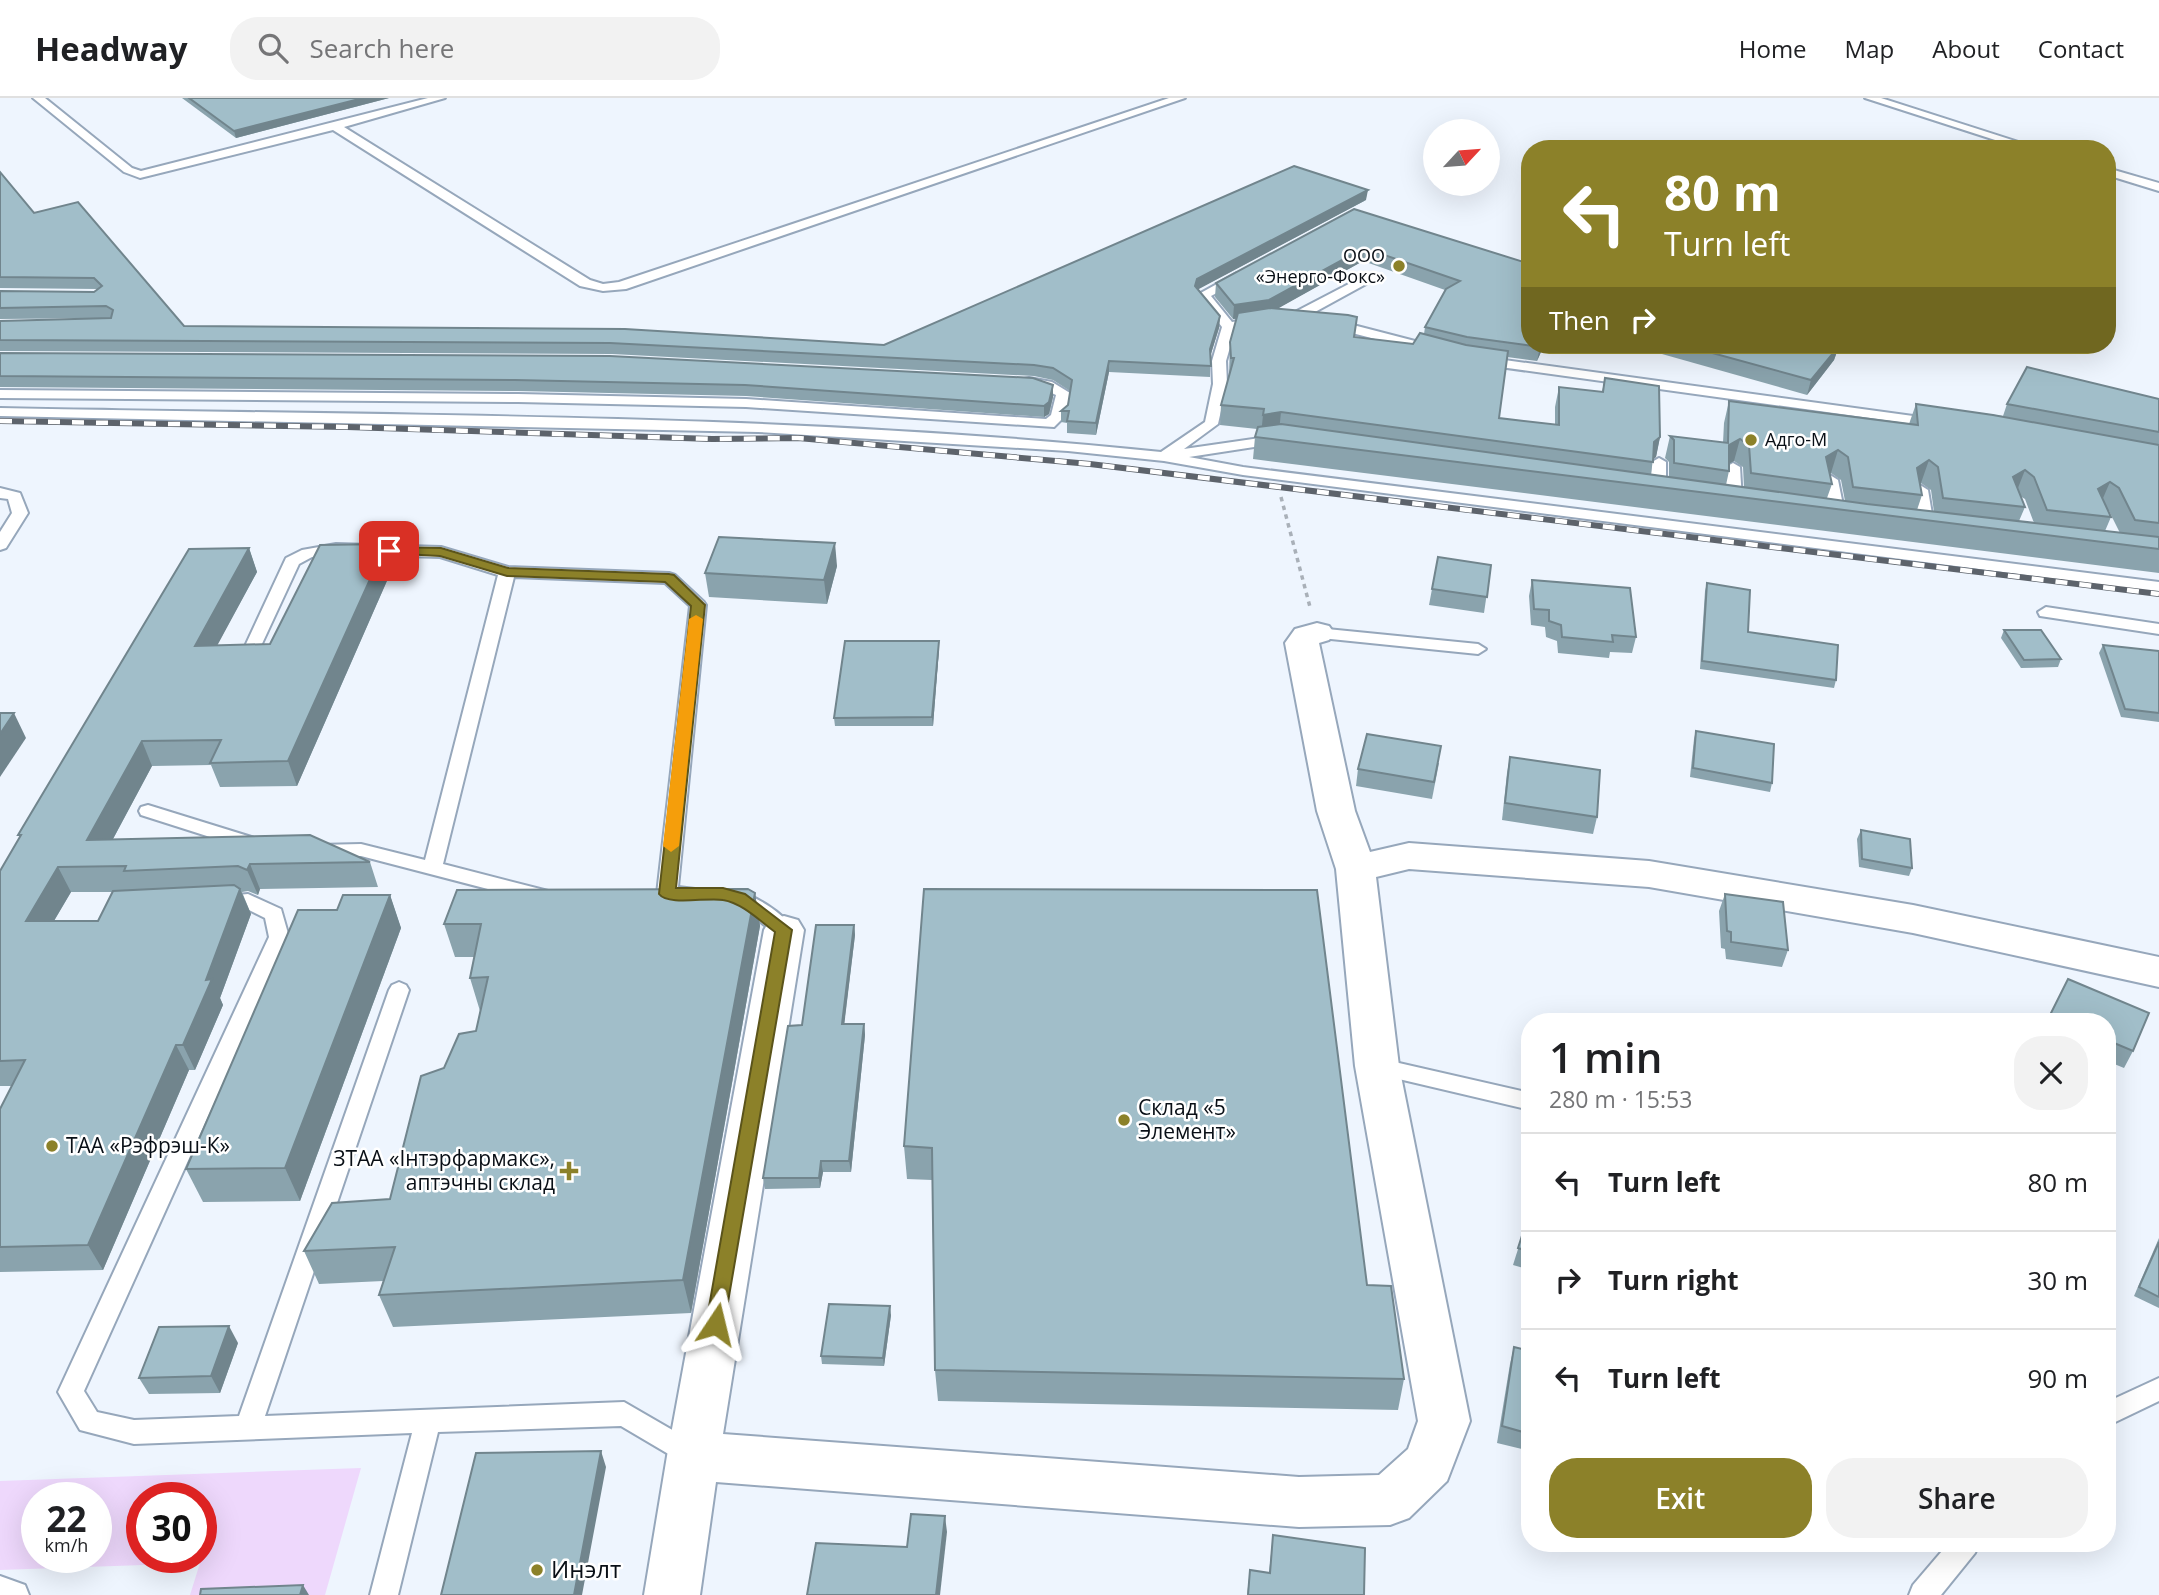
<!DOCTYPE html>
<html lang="en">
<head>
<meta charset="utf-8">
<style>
	body { margin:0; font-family:"Open Sans",sans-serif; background:#f2f2f2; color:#202124; height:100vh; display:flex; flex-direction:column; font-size:26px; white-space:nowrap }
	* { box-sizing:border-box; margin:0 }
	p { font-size:23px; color:#757577 }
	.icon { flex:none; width:38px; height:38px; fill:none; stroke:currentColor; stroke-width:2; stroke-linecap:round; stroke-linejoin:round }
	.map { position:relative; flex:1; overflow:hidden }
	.sheet { position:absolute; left:1521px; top:915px; width:595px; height:539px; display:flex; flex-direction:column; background:#fff; border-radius:28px; box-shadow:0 7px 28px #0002 }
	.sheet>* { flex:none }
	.guide { position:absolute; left:1521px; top:42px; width:595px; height:214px; border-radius:28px; box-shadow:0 7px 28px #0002; background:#8c8129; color:#fff; overflow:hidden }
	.needle { width:46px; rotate:64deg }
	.tools { position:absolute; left:1423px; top:21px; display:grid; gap:14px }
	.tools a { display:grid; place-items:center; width:77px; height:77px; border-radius:50%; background:#fff; box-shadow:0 7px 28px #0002; font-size:35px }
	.speed { position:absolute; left:21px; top:1384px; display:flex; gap:14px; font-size:35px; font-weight:700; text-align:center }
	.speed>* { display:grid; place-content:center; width:91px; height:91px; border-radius:50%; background:#fff; box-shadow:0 7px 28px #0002; line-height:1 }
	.speed small { font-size:18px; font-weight:400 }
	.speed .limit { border:10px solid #d22; background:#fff; color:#111 }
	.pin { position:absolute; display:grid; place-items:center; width:60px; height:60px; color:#fff; margin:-30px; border-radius:14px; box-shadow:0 4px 10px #0006 }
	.me { position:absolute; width:77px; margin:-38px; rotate:10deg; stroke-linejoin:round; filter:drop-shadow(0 0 5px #0008) }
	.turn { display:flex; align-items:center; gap:24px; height:147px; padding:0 28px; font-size:32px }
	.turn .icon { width:91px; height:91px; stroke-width:2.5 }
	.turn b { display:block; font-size:49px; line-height:60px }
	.then { display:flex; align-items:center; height:66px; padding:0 28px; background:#0003; gap:14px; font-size:26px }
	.round { display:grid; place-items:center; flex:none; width:74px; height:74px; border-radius:28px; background:#f2f2f2 }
	.summary { display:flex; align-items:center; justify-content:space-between; height:119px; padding:0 28px }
	h1 { font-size:42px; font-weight:600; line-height:52px }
	.button { display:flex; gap:14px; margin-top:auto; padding:14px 28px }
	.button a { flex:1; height:80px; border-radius:28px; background:#8c8129; color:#fff; font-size:28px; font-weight:600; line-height:80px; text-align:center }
	.button a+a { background:#f2f2f2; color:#202124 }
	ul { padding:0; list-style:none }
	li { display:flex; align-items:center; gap:21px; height:98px; padding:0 28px; border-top:2px solid #e0e0e0 }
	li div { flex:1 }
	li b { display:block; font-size:26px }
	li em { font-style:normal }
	header { display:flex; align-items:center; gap:42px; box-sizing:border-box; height:98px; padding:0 35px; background:#fff; border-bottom:2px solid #e0e0e0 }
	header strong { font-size:33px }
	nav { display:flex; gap:38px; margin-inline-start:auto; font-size:24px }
	.search { width:490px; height:63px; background:#f2f2f2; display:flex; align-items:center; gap:18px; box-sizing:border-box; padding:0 24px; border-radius:28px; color:#757577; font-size:26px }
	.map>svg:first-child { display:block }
</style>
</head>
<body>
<header>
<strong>Headway</strong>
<div class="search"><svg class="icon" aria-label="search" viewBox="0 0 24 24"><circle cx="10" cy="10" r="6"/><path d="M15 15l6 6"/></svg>Search here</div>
<nav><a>Home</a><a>Map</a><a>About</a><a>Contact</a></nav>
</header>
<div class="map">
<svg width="2159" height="1497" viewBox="0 0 2159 1497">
	<rect width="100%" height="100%" fill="#eef5fe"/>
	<path fill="#eed8fc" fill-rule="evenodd" d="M361 1370 325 1497H190L200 1465 0 1472V1383ZM37 1400H96V1460H37ZM142 1400H201V1460H142Z"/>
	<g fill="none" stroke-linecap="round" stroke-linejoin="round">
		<g stroke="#96a7bb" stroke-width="4">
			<g id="lane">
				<polygon points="33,0 45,0 132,70 141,73 428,0 445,0 344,29 590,182 603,186 619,184 1169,0 1185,0 626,191 603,193 580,188 333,32 140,80 124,74"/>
				<polygon points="1865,0 1881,0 2040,51 2023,51"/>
				<polygon points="2107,70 2159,85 2159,93 2107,77"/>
				<path d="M1237 175 1241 176V182L1211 198 1232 224 1295 214 1366 177 1371 176 1377 180 1304 220 1235 232 1226 263 1227 286 1218 326 1184 351 1280 337 1287 341 1280 345 1189 359 1243 369 2159 484V494L1243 377 1164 363 1068 353 758 334 0 318V310C386 318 777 314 1161 354L1205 324 1213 286 1212 263 1222 229 1197 197Z"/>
				<polygon points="1330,221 1442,250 1444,253 1437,257 1325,228 1323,225"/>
				<polygon points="1483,259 1935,321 1942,325 1935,329 1478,266 1476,263"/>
				<polygon points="1029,280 1052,284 1070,295 1065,318 1054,329 746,309 518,304 0,300 0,292 518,296 746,301 1046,321 1051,317 1056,297 1043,291 1024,287 1024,281"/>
				<polygon points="1659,360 1666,364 1666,393 1658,398 1650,393 1652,364"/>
				<polygon points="1733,365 1740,369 1742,403 1734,408 1726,403 1726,369"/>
				<polygon points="1830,377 1838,382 1845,417 1837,422 1829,417 1822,382"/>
				<polygon points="1920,387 1928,392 1934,428 1926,433 1918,428 1912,392"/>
				<polygon points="0,390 20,395 28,415 6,450 0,452 0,434 12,415 8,401 0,400"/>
				<polygon points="336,446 441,449 508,469 669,475 675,477 704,504 706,507 678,789 695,791 698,796 695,801 660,801 657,796 690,508 665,485 514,479 443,766 552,794 555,799 552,804 545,806 361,758 311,758 308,753 311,748 318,747 361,746 425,762 498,477 440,459 336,456 312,459 299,466 260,550 248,550 246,546 286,460 302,452"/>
				<polygon points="2046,509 2159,526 2159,536 2040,518 2038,514"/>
				<polygon points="1317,530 1478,546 1486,551 1478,556 1311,539 1309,535"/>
				<polygon points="148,707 261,742 264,747 261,752 254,753 141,717 139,713 141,709"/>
				<path d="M735 792C755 798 783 814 794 832L791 837H777L752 817 728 804 725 799 728 794Z"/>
				<polygon points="248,796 281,811 289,839 84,1293 97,1314 134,1322 239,1318 389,892 392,887 399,884 406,887 409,892 265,1318 624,1304 700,1348 704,1356 700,1364 691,1368 682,1364 621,1328 438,1334 398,1497 370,1497 412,1335 134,1346 80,1332 58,1294 269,839 265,820 245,810 214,809 211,804 214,799"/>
				<polygon points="1377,960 1530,995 1530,1012 1369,974 1366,968 1369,962"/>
				<polygon points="2159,1280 2159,1303 2107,1328 2107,1304"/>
				<polygon points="1948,1446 1979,1446 1975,1455 1941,1497 1909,1497 1913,1487"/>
				<polygon points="0,1478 25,1487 29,1497 0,1497"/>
			</g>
		</g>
		<g stroke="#96a7bb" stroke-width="4">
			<polygon id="street" points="1317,525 1329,528 1334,535 1329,542 1319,545 1355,713 1370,754 1409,745 1649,763 1913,807 2159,859 2159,889 1913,835 1649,789 1409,771 1376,779 1399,968 1470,1323 1447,1383 1409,1420 1390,1427 1299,1429 716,1384 700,1497 644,1497 667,1358 764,832 770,822 784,818 798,822 804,832 723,1336 1299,1379 1379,1377 1408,1351 1418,1323 1355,968 1336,771 1317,713 1285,545 1295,531"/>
		</g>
		<polyline stroke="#a9b0b8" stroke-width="3.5" stroke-dasharray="4.5 4.5" stroke-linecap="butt" points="1281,399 1310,509"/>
		<use href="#lane" fill="#fff" fill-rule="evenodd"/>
		<use href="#street" fill="#fff" fill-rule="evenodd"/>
		<g stroke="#5d636b" stroke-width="6">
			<polyline id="rail" points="0,323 347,329 712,341 798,340 1090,366 2159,496"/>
		</g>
		<use href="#rail" stroke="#fff" stroke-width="4.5" stroke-dasharray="12" stroke-linecap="butt"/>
	</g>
	<g fill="#8aa3ad" fill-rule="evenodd">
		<polygon points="182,0 389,0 236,40"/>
		<polygon points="0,74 34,115 184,228 884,247 1366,102 1198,191 1220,218 1219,230 1210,259 1210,279 1109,274 1096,337 1067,335 1067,325 1061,324 1061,313 1068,307 1070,293 1053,282 1034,278 612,256 0,253 0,223 111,220 0,221 0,193 94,194 97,191 0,190"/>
		<path d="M1354 111 1530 166 1544 247 1537 263 1507 259 1499 320 1555 327V309L1559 289 1602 294 1605 280 1660 339 1656 359 1653 361 1651 376 1669 379V364L1665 360 1670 338 1723 345 1724 325 1729 303 1909 326 1916 306 2003 318 2007 306 2159 301V475L1253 361 1255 339 1257 331 1220 327 1221 307 1229 278 1230 244 1237 221H1233L1215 199 1216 185ZM1363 163 1445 192 1425 229 1424 236 1413 246 1354 239 1278 210ZM1734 363 1743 369 1744 389 1726 387 1729 373V366ZM1831 375 1841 382 1845 403 1827 400 1832 386 1830 376ZM1921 385 1931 392 1934 414 1917 412 1922 397 1920 386ZM2020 398 2025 401 2034 425 2019 423 2025 409ZM2108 412 2109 413 2120 435 2105 433 2111 419Z"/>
		<polygon points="1630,247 1832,247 1839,248 1834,262 1807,297"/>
		<polygon points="0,255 1053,299 1049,316 1044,319 746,298 518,293 0,289"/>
		<path d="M386 446 393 469 297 688 220 689 211 667 152 668 113 741 370 764 378 789 260 791 258 797 248 793 242 794 251 816 220 900 223 907 195 972H189L103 1172 0 1174V1011L12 988H0V773L20 739 18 737 249 450 257 474 217 547 270 546ZM71 794H113L98 823H54Z"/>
		<polygon points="1491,467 1484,515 1429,507 1432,491"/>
		<polygon points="837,468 827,506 709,499 705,475"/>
		<polygon points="1532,482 1636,539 1632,555 1610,554 1609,560 1558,555 1557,543 1546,539 1545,529 1531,527 1529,498"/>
		<polygon points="1707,485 1748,534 1836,582 1834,590 1700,571 1705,493"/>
		<polygon points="2004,532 2061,561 2058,569 2021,570 2001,540"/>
		<polygon points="939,543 939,551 933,628 835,628 834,620"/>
		<polygon points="2103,547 2159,553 2159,624 2121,619 2099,555"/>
		<polygon points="1696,633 1772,685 1770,694 1690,679 1694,641"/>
		<polygon points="1510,659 1597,719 1593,736 1502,722 1507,675"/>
		<polygon points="1439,665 1432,701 1356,688 1358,671"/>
		<polygon points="1861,732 1912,770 1909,778 1859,769 1857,741"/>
		<polygon points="924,791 1367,1187 1404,1281 1398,1312 938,1303 935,1272 932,1082 907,1081 904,1048"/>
		<polygon points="755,795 760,828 691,1215 393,1229 379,1197 383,1183 319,1186 304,1153 390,1101 444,970 476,933 480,913 470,880 474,859 455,859 444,826"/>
		<polygon points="1725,796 1788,852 1782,869 1726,861 1725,851 1721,850 1719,813"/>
		<polygon points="390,797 401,830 300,1103 203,1104 186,1071"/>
		<polygon points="854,827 855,837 844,926 864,926 865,937 851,1074 823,1074 820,1090 765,1091 763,1080 802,927"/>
		<polygon points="2068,881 2133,953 2124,970 2107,963 2107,924 2046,924"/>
		<polygon points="1530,1113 1530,1172 1513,1167"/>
		<polygon points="2159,1140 2159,1210 2134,1198"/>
		<polygon points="891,1217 884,1268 822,1266 821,1258"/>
		<polygon points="238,1245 220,1295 149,1296 139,1280"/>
		<polygon points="1514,1249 1530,1253 1530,1353 1497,1345 1510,1266"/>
		<polygon points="1273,1437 1364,1497 1247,1497 1250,1472 1269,1475"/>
	</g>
	<g fill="#71858d">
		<polygon points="363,0 389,0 236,40 234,33"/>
		<polygon points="1368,92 1366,102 1197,192 1195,188 1197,181"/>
		<polygon points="1364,150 1363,163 1268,216 1233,221 1234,207"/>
		<polygon points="1220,218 1219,230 1209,262 1210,251"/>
		<polygon points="1541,247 1544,247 1537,263 1540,249"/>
		<polygon points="1839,248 1834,262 1807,297 1811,282"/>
		<polygon points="1109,263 1109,274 1096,337 1096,325"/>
		<polygon points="1053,287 1053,299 1049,316 1044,319 1044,308"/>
		<polygon points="1281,314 1279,334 1261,337 1263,317"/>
		<polygon points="1660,339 1656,359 1649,364 1654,344"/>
		<polygon points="1740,341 1734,363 1723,369 1729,347"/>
		<polygon points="1838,352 1831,375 1820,381 1826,359"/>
		<polygon points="1929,362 1921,385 1909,392 1917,370"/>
		<polygon points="2025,372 2016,395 2013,379"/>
		<polygon points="2110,384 2100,407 2098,391"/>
		<polygon points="835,445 837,468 827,506 824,482"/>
		<polygon points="386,446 393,469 297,688 288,663"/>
		<polygon points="249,450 257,474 204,572 195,548"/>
		<polygon points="939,543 939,551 933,628 932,619"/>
		<polygon points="14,615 26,640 0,679 0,636"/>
		<polygon points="142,643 152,668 99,767 87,742"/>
		<polygon points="250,766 260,791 258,797 247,772"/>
		<polygon points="58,769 71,794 39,848 26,823"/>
		<polygon points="240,791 251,816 220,900 223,907 195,972 183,947 206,882"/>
		<polygon points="755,795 760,828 691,1215 683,1182"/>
		<polygon points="390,797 401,830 300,1103 285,1070"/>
		<polygon points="854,827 855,837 843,937 842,926"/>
		<polygon points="864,926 865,937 851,1074 849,1063"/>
		<polygon points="176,947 189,972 103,1172 88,1147"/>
		<polygon points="821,1063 823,1074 820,1090 819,1080"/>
		<polygon points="890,1208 891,1217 884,1268 883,1260"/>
		<polygon points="229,1228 238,1245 220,1295 211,1278"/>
		<polygon points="601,1353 606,1369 582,1497 574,1497"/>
		<polygon points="945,1418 947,1434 940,1497 936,1497"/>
		<polygon points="303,1487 309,1497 300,1497"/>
	</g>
	<g fill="#a1bec9" stroke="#71858d" stroke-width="2">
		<polygon points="189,0 363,0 234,33"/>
		<polygon points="1294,68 1368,92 1197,181 1195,188 1220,218 1210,251 1211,268 1109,263 1096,325 1067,323 1069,313 1061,313 1068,307 1072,282 1053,270 1034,267 610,245 0,242 0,223 111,220 113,212 106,208 0,210 0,193 94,194 102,188 94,180 0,179 0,74 34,115 78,104 184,228 625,231 884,247"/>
		<polygon points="1354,111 1530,166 1530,247 1541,247 1540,249 1467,239 1425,229 1446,191 1460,183 1364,150 1269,202 1234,207 1216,185"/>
		<polygon points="1270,210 1348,217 1357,219 1354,239 1413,246 1420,235 1466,247 1508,253 1499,320 1559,327 1559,289 1603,294 1605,280 1659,288 1660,339 1654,344 1653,364 1281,314 1263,317 1264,311 1221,307 1234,260 1231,260 1230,244 1238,215"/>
		<polygon points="1683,247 1832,247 1839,248 1811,282"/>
		<polygon points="0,255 610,258 1033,280 1053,287 1049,304 1044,308 745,287 515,282 0,278"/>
		<polygon points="2027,269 2159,301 2159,334 2007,306"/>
		<polygon points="1729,303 1918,327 1916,306 1993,317 2159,347 2159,425 2135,422 2119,390 2110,384 2098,391 2111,419 2047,412 2034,379 2025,372 2013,379 2025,409 1943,400 1938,369 1929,362 1917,370 1922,397 1853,389 1848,359 1838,352 1826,359 1832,386 1751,375 1749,347 1740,341 1729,347 1729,373 1674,365 1674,342 1670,338 1728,345"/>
		<polygon points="1281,326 1867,406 2159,439 2159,451 1255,339 1258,329"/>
		<polygon points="719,439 835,445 824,482 705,475"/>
		<polygon points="386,446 288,663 210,665 221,642 142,643 87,742 310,737 370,764 250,766 247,772 238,768 124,773 126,768 58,769 26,823 98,823 113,793 234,787 240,791 206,882 212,881 183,947 176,947 88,1147 0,1149 0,1011 25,962 0,963 0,773 21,737 18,737 189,451 249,450 195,548 270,546 320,447"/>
		<polygon points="1438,459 1491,467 1487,499 1432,491"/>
		<polygon points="1532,482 1630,490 1636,539 1612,537 1613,544 1562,539 1561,527 1549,523 1549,512 1534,511"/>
		<polygon points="1707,485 1750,492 1748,534 1838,547 1836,582 1702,563"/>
		<polygon points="2004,532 2041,532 2061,561 2024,562"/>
		<polygon points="845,543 939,543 932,619 834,620"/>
		<polygon points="2103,547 2159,553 2159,615 2125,611"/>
		<polygon points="0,615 14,615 0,636"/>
		<polygon points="1696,633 1774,646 1772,685 1693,670"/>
		<polygon points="1367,636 1441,648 1434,684 1358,671"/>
		<polygon points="1510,659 1600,672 1597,719 1505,705"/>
		<polygon points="1861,732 1910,741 1912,770 1862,761"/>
		<polygon points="748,791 755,795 683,1182 379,1197 395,1149 304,1153 332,1105 390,1101 421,978 444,970 459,936 476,933 488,879 470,880 481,826 444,826 457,792"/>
		<polygon points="924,791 1317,792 1367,1187 1391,1188 1404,1281 935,1272 932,1050 904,1048"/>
		<polygon points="1725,796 1783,804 1788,852 1731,844 1731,834 1727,833"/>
		<polygon points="343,797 390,797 285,1070 186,1071 298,812 337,812"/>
		<polygon points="816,827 854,827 842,926 864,926 849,1063 821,1063 819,1080 763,1080 788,928 802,927"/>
		<polygon points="2068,881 2149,915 2133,953 2107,942 2107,924 2065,924 2050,917"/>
		<polygon points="1530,1113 1530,1154 1518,1150"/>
		<polygon points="2159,1144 2159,1199 2139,1189"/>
		<polygon points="829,1206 890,1208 883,1260 821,1258"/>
		<polygon points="229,1228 211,1278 139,1280 159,1229"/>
		<polygon points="1514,1249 1530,1253 1530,1336 1502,1328"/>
		<polygon points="601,1353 574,1497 441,1497 476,1355"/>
		<polygon points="911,1416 945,1418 936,1497 807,1497 816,1445 907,1449"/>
		<polygon points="1273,1437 1365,1450 1364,1497 1248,1497 1250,1472 1270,1475"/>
		<polygon points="303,1487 300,1497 200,1497 201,1491"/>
	</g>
	<path fill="#8c8129" stroke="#5b541b" stroke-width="2" d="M389 449 441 450 508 470 669 476 674 477 705 507 676 790H723L745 796 792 832 723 1233 716 1235 709 1233 706 1226 775 834C760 823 742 805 723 802 708 799 668 808 659 796L691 508 665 484 507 478 440 458 384 455 382 453Z"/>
	<polygon fill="#f59e0b" points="696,517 703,521 679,748 671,754 663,748 689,521"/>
	<g fill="#8c8129" stroke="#fff" stroke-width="2.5">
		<circle cx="1399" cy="168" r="7"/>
		<circle cx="1751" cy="342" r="7"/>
		<circle cx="1124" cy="1022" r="7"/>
		<circle cx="52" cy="1048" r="7"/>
		<path d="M565.5 1062.5h7v7h7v7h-7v7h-7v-7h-7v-7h7z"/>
		<circle cx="537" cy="1472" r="7"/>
	</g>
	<g text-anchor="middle" stroke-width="5" stroke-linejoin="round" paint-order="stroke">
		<g font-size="18" fill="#090f16" stroke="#fff" text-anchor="end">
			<text x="1385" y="164">ООО<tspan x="1385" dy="21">«Энерго-Фокс»</tspan></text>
			<text x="1765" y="348" text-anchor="start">Адго-М</text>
		</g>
		<g font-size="21" fill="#090f16" stroke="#fff" text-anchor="start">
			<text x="1138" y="1017">Склад «5<tspan x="1138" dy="24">Элемент»</tspan></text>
			<text x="66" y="1055">ТАА «Рэфрэш-К»</text>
			<text x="555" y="1068" text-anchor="end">ЗТАА «Інтэрфармакс»,<tspan x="555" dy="24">аптэчны склад</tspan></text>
		</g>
		<g font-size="24" fill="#090f16" stroke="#fff" text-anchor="start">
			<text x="551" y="1480">Инэлт</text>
		</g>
	</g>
</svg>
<div class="tools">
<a><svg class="needle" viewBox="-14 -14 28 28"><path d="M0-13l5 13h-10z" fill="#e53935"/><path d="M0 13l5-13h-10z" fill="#757577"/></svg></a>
</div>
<div class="speed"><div>22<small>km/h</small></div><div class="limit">30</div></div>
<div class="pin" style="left:389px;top:453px;background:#d93025"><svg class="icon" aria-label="arrive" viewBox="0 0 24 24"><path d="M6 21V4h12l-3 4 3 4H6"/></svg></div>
<svg class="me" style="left:716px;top:1226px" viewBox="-20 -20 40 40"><path d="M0-17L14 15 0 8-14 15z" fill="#8c8129" stroke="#fff" stroke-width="4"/></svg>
<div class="guide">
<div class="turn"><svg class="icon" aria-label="left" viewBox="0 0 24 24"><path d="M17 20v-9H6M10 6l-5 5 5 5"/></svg><div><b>80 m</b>Turn left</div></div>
<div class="then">Then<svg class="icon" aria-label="right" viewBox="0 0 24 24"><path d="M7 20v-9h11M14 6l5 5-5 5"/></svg></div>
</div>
<section class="sheet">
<div class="summary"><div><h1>1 min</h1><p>280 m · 15:53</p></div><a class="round"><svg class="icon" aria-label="close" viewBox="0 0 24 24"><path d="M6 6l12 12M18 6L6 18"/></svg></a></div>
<ul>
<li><svg class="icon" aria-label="left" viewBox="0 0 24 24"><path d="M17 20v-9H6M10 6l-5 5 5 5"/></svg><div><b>Turn left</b></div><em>80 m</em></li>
<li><svg class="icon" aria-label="right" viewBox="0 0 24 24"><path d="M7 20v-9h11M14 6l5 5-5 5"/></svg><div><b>Turn right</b></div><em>30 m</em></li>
<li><svg class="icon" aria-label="left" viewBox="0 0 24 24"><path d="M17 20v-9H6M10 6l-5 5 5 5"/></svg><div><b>Turn left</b></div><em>90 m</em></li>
</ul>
<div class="button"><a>Exit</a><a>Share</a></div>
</section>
</div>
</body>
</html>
